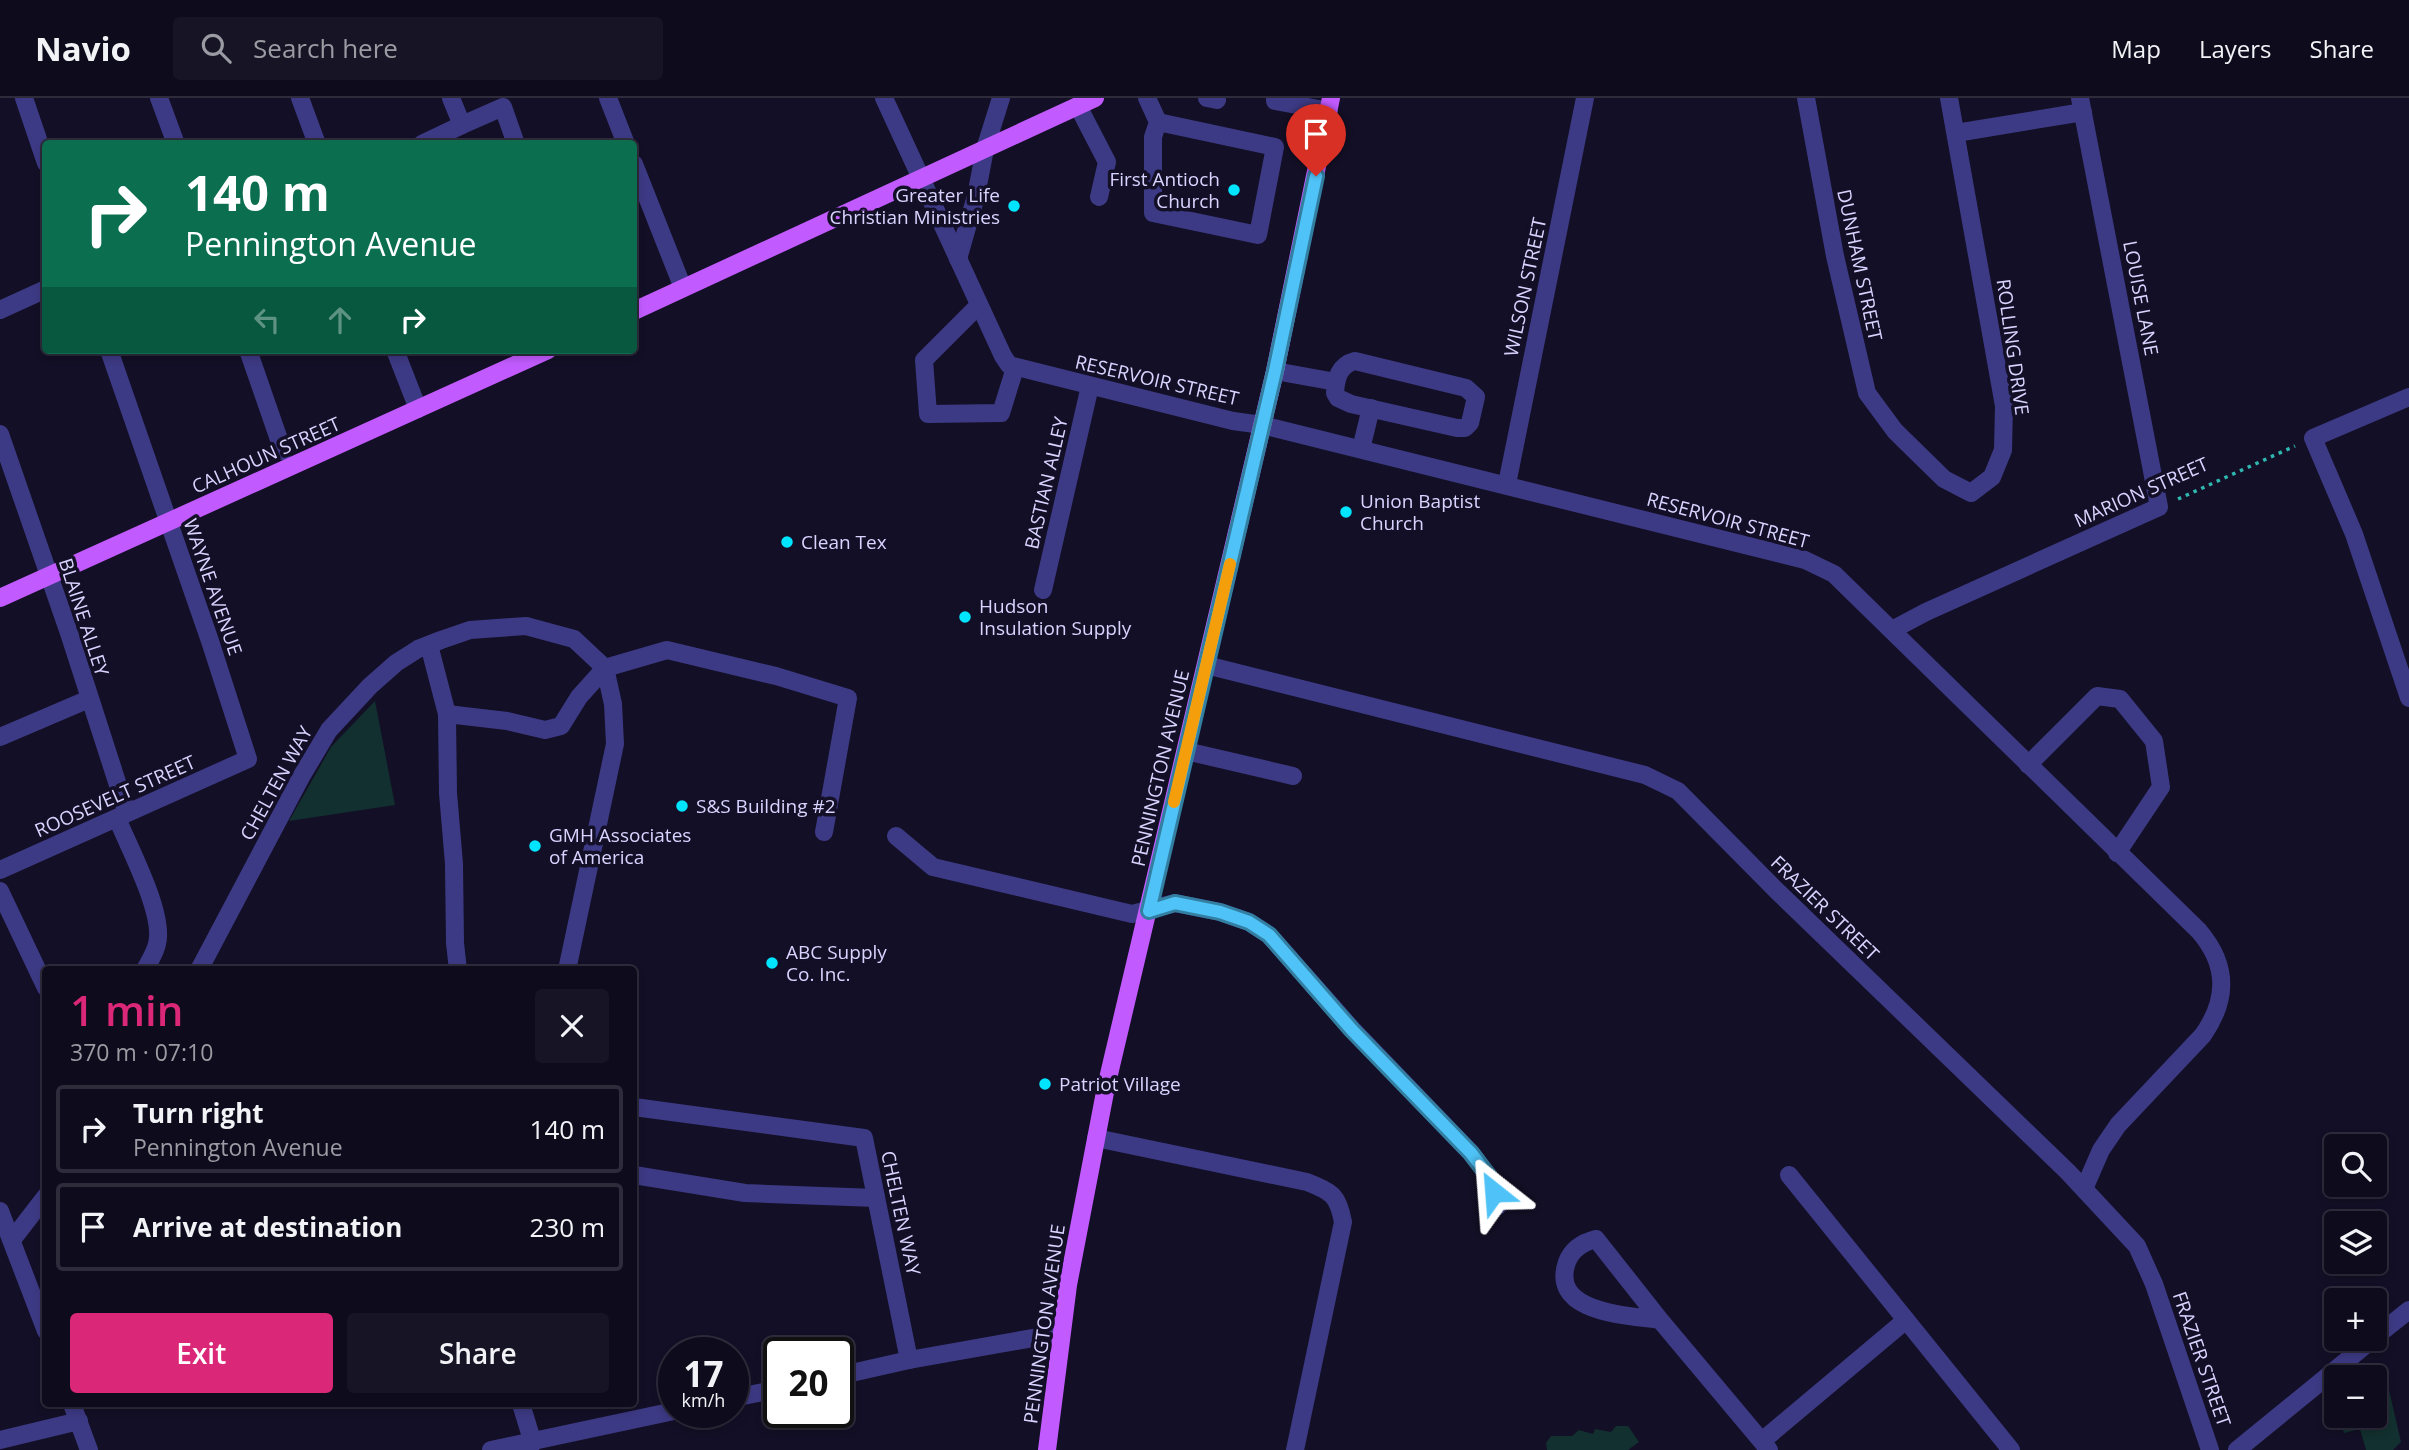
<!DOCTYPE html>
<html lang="en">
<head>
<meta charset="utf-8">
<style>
	body { margin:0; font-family:"Open Sans",sans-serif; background:#171425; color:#f1f3f6; height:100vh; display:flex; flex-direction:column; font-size:26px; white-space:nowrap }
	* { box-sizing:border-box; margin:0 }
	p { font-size:23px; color:#9b9ba3 }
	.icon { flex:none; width:38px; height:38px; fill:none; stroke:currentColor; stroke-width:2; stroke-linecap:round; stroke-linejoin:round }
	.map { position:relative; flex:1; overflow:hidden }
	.panel { position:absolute; left:42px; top:868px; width:595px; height:441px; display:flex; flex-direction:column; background:#0e0b1c; border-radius:7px; box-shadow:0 4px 10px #0003,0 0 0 2px #2e2b3b }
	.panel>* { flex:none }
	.hud { position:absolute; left:42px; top:42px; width:595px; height:214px; border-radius:7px; box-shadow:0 4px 10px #0003,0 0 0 2px #2e2b3b; background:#0b6e4f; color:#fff; overflow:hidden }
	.buttons { position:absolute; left:2324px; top:1036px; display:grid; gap:14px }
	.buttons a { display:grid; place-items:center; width:63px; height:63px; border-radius:7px; background:#0e0b1c; box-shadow:0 4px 10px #0003,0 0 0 2px #2e2b3b; font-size:35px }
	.speed { position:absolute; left:658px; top:1239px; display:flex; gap:14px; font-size:35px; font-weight:700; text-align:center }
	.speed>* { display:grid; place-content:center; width:91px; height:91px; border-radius:50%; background:#0e0b1c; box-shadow:0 4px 10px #0003,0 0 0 2px #2e2b3b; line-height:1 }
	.speed small { font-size:18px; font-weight:400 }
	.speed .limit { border:4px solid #111; border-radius:10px; background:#fff; color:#111 }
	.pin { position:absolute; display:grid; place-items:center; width:60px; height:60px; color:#fff; margin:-72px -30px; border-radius:50% 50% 50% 0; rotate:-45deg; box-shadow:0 0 7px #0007 }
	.pin .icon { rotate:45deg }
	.me { position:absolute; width:77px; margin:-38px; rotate:332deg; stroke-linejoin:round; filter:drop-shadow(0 0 5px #0008) }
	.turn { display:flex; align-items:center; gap:24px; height:147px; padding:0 28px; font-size:32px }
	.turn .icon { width:91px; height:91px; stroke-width:2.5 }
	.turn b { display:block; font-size:49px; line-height:60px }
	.lanes { display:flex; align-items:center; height:66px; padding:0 28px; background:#0003; justify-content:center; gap:35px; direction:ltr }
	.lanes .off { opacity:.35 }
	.round { display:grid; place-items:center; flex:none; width:74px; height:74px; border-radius:7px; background:#171425 }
	.summary { display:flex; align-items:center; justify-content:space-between; height:119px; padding:0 28px }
	h1 { font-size:42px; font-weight:600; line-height:52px; color:#db2777 }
	.cta { display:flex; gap:14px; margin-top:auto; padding:14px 28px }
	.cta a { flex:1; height:80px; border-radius:7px; background:#db2777; color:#fff; font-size:28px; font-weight:600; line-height:80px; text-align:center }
	.cta a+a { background:#171425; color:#f1f3f6 }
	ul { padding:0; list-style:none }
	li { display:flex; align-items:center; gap:21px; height:88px; margin:0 14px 10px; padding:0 14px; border:4px solid #2e2b3b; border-radius:7px }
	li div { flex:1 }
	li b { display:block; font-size:26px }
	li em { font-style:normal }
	header { display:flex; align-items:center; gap:42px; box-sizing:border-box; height:98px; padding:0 35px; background:#0e0b1c; border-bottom:2px solid #2e2b3b }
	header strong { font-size:33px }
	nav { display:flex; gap:38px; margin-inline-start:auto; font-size:24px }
	.search { width:490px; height:63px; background:#171425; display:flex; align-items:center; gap:18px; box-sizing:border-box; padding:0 24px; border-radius:7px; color:#9b9ba3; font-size:26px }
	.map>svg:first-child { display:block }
</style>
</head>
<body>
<header>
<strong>Navio</strong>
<div class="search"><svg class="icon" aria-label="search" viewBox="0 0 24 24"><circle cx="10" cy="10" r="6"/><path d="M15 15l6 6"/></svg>Search here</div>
<nav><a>Map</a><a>Layers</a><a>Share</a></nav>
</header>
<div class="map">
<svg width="2409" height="1352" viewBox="0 0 2409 1352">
	<rect width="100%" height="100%" fill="#130f26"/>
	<g fill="#12302f">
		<polygon points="375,603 395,707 289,723 331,649"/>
		<polygon points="2386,1279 2401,1344 2393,1352 2366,1352 2360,1331 2344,1335 2338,1318 2375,1318 2375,1287"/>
		<polygon points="1616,1328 1628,1328 1639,1344 1628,1352 1547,1352 1546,1345 1551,1338 1572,1338 1579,1332 1593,1336 1595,1331 1611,1334"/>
	</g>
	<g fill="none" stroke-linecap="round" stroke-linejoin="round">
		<polyline stroke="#2fb8b0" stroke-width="3.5" stroke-dasharray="3.5 5" stroke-linecap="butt" points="2178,401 2295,348"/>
		<g stroke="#3d3a85" stroke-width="18">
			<polyline points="24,0 46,65"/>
			<polyline points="159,0 176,46"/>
			<polyline points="300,0 317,46"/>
			<polyline points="451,0 462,27 503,9 516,46"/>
			<polyline points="608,0 626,46"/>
			<path d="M884 0 1003 258 1009 267 1233 323 1262 327 1805 462 1834 476 2199 833C2228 867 2228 901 2203 937L2118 1027 2101 1052 2084 1091"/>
			<polyline points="1147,0 1158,24 1153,39 1153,115 1258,137 1275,49 1158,24"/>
			<polyline points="1207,0 1217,2"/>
			<polyline points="1275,0 1275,3 1329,13"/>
			<polyline points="1806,0 1835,158 1867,295 1895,333 1944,381 1971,395 1992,379 2003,352 2004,308 1949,0"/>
			<polyline points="1078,8 1107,64 1099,99"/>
			<polyline points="1956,35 2083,14"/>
			<polyline points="422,46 462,27"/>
			<polyline points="634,66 683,190"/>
			<polyline points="958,161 976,98 985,51 1001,0"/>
			<polyline points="979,207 924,262 928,316 1001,315 1015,270"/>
			<polyline points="0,212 46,191"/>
			<polyline points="248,252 283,353"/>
			<polyline points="395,252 418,311"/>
			<path d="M1355 263 1466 290 1476 299 1470 325 1465 330H1457L1351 306 1338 300 1335 295C1336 280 1339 267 1355 263Z"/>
			<polyline points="1275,273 1336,284"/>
			<polyline points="2409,299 2313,340 2354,436 2409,600"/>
			<polyline points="0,336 69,535 127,715"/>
			<polyline points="1361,351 1371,310"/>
			<polyline points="1507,386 1585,0"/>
			<polyline points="1043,492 1090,288"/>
			<polyline points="1892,532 1926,514 2159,409 2080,0"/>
			<polyline points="429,547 447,616 507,623 545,632 561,628 579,599 605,570 667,552 776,578 848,600 824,734"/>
			<polyline points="1206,567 1645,677 1678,693 1776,792 2068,1074 2137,1148 2154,1186 2210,1352"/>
			<polyline points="447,616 448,695 454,766 455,845 458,872"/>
			<polyline points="0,639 89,601"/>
			<polyline points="1186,653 1293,678"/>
			<polyline points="2028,667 2097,598 2120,601 2154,643 2161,689 2117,755"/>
			<path d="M117 720C129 750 165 816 157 846 155 855 149 864 145 872"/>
			<polyline points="896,738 933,769 1132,816 1175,805 1220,814 1249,824 1269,837 1352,931 1471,1055 1490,1080 1498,1108"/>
			<polyline points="0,772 248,661 210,543 109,252"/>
			<polyline points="0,793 46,890"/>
			<polyline points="199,872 301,679 329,632 370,588 396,565 418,551 441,542 470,532 526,528 574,541 605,570 613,606 615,646 567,872"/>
			<polyline points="634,1009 864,1040 909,1262"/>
			<path d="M1096 1040 1307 1084C1332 1094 1338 1097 1343 1124L1295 1352"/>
			<polyline points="634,1077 745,1095 876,1100"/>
			<polyline points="1789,1077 2011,1352"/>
			<polyline points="0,1113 46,1233"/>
			<polyline points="12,1142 46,1098"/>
			<path d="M1660 1222C1629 1217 1549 1216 1567 1164 1572 1151 1584 1144 1596 1141L1660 1222 1769 1352"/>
			<polyline points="2375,1239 2409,1212"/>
			<polyline points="838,1278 909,1262 1061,1235"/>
			<polyline points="733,1300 779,1291"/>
			<polyline points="72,1306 89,1352"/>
			<polyline points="521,1306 533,1345"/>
			<polyline points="0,1342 79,1323"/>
			<polyline points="1762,1343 1906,1222"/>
			<polyline points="491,1352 674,1313"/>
			<polyline points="2237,1352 2373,1241"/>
		</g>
		<g stroke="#c25bff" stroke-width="18">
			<polyline points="634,213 1095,0"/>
			<polyline points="0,500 548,252"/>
			<polyline points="1047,1352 1068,1187 1106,989 1275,273 1331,0"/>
		</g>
	</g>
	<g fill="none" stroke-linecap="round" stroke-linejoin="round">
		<g stroke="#337fa1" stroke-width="18">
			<polyline id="route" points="1316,78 1275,273 1149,813 1175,805 1220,814 1249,824 1269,837 1352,932 1471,1055 1490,1080 1494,1094"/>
		</g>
		<use href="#route" stroke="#4fc3f7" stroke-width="12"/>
		<polyline stroke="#f59e0b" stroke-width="12" points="1174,704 1230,466"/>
	</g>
	<g fill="#00e5ff" stroke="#130f26" stroke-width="2.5">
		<circle cx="1234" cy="92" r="7"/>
		<circle cx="1014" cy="108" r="7"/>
		<circle cx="1346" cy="414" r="7"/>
		<circle cx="787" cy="444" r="7"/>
		<circle cx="965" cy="519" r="7"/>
		<circle cx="682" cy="708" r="7"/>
		<circle cx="535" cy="748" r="7"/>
		<circle cx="772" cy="865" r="7"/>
		<circle cx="1045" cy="986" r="7"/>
	</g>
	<g text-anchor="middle" stroke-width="7" stroke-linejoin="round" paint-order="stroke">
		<g font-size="19" fill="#d9d4ff" stroke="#130f26" text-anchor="start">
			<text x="1220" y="88" text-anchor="end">First Antioch<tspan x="1220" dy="22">Church</tspan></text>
			<text x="1000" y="104" text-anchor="end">Greater Life<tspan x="1000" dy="22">Christian Ministries</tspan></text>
			<text x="1360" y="410">Union Baptist<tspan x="1360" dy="22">Church</tspan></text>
			<text x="801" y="451">Clean Tex</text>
			<text x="979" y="515">Hudson<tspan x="979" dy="22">Insulation Supply</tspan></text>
			<text x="696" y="715">S&amp;S Building #2</text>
			<text x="549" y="744">GMH Associates<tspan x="549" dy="22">of America</tspan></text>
			<text x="786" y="861">ABC Supply<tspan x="786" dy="22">Co. Inc.</tspan></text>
			<text x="1059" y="993">Patriot Village</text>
		</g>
		<g font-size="19" fill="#d9d4ff" stroke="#130f26">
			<text transform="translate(1860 167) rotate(78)" y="7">DUNHAM STREET</text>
			<text transform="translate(1525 189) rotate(-78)" y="7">WILSON STREET</text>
			<text transform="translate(2141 200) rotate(79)" y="7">LOUISE LANE</text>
			<text transform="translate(2013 249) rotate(82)" y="7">ROLLING DRIVE</text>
			<text transform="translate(1157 282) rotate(13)" y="7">RESERVOIR STREET</text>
			<text transform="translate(266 357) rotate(-24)" y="7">CALHOUN STREET</text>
			<text transform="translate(1046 385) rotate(-77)" y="7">BASTIAN ALLEY</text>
			<text transform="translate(2141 394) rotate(-24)" y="7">MARION STREET</text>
			<text transform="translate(1728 422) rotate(15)" y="7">RESERVOIR STREET</text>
			<text transform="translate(213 489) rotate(71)" y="7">WAYNE AVENUE</text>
			<text transform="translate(84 519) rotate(72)" y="7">BLAINE ALLEY</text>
			<text transform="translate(1160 670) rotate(-77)" y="7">PENNINGTON AVENUE</text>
			<text transform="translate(276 685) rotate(-61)" y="7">CHELTEN WAY</text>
			<text transform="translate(115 698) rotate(-24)" y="7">ROOSEVELT STREET</text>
			<text transform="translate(1825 810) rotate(44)" y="7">FRAZIER STREET</text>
			<text transform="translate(901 1115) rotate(78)" y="7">CHELTEN WAY</text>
			<text transform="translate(1044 1226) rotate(-82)" y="7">PENNINGTON AVENUE</text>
			<text transform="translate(2202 1261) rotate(71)" y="7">FRAZIER STREET</text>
		</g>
	</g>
</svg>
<div class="buttons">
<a><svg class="icon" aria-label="search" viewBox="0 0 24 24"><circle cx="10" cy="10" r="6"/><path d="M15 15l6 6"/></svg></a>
<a><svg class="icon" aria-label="layers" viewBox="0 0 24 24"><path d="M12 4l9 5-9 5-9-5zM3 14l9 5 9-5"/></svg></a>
<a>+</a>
<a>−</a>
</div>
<div class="speed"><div>17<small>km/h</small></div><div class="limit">20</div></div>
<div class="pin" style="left:1316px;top:78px;background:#d93025"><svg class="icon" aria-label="arrive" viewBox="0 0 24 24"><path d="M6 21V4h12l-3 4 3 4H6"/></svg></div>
<svg class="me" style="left:1494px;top:1094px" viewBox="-20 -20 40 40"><path d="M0-17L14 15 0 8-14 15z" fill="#4fc3f7" stroke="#fff" stroke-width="4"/></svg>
<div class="hud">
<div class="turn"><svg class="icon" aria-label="right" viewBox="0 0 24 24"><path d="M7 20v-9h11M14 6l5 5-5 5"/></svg><div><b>140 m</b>Pennington Avenue</div></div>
<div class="lanes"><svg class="icon off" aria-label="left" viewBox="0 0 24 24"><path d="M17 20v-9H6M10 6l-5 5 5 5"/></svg><svg class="icon off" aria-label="ahead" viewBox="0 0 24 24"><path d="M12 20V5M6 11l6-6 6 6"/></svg><svg class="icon" aria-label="right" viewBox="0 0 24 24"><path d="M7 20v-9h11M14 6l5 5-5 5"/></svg></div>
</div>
<section class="panel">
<div class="summary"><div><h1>1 min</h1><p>370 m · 07:10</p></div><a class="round"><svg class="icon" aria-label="close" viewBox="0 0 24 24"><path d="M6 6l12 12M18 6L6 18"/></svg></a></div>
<ul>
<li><svg class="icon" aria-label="right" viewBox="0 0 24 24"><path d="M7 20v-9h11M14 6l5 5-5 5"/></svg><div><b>Turn right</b><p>Pennington Avenue</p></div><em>140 m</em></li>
<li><svg class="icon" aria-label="arrive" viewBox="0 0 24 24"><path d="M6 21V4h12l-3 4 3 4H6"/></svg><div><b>Arrive at destination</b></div><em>230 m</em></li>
</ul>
<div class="cta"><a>Exit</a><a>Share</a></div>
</section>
</div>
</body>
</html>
